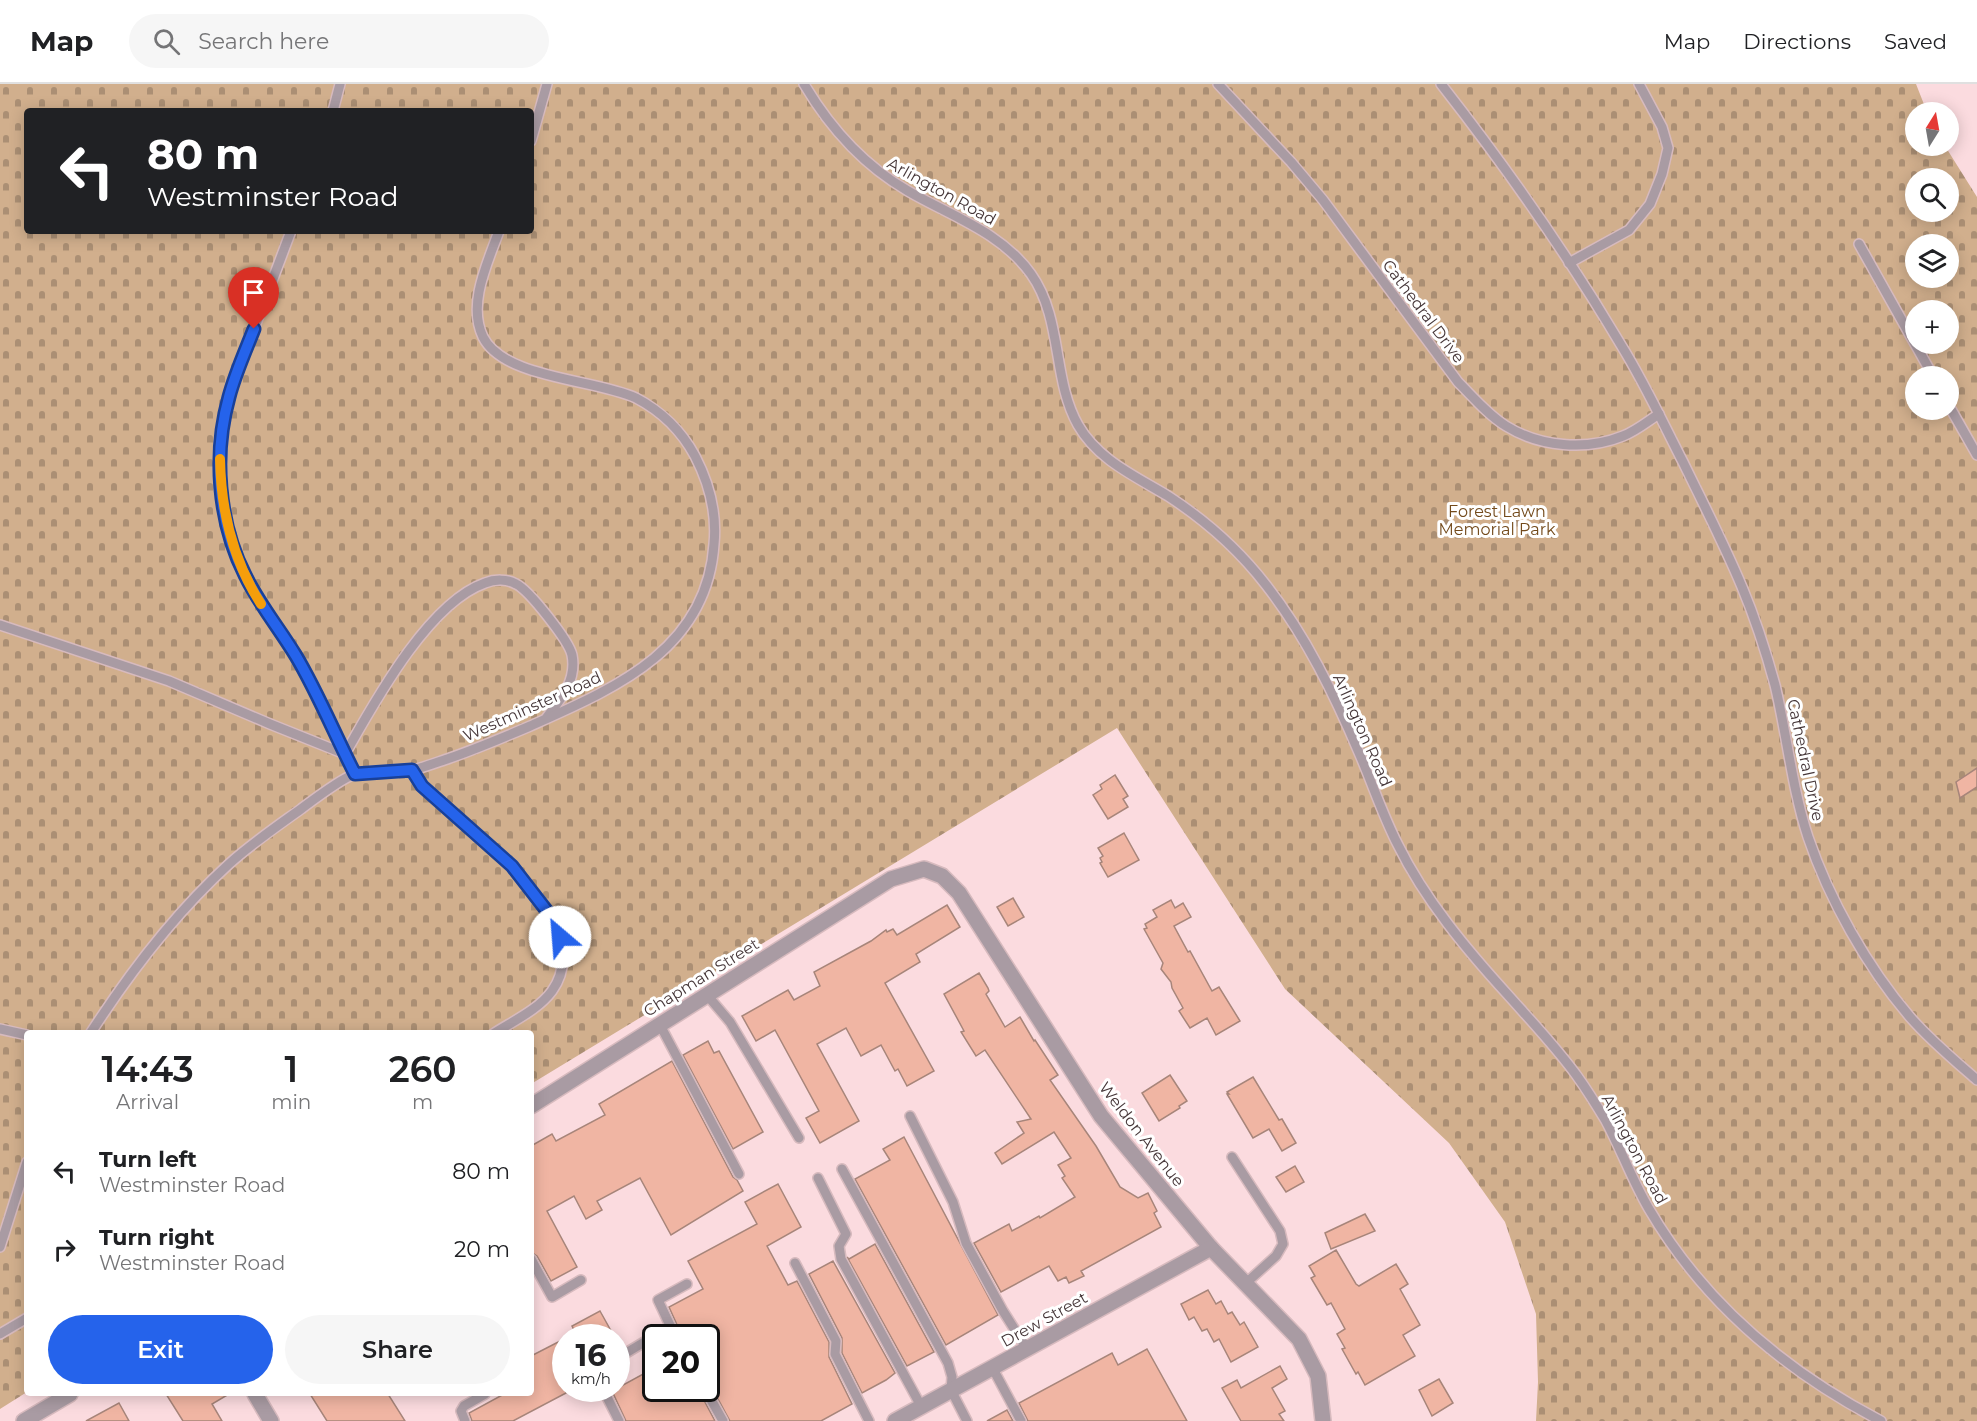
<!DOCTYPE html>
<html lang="en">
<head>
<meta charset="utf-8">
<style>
	body { margin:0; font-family:Montserrat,sans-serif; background:#f6f6f6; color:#202124; height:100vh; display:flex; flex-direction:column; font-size:22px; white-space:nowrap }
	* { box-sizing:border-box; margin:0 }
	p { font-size:20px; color:#757577 }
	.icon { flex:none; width:33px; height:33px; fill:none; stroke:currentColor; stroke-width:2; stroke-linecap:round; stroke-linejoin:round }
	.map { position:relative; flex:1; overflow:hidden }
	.side { position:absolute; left:24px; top:946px; width:510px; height:366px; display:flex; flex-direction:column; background:#fff; border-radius:6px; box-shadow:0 3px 15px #0003 }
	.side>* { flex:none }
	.hud { position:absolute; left:24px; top:24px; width:510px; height:126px; border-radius:6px; box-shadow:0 3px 15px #0003; background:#202124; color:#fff; overflow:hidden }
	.needle { width:39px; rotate:11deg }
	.buttons { position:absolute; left:1905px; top:18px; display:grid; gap:12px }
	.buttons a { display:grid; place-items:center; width:54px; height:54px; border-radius:50%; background:#fff; box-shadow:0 3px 15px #0003; font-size:30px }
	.speed { position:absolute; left:552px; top:1240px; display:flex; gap:12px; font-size:30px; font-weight:700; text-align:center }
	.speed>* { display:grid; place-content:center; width:78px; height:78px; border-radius:50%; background:#fff; box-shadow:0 3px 15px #0003; line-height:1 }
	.speed small { font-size:15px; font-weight:400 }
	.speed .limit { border:3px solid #111; border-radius:9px; background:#fff; color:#111 }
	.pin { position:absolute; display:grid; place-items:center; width:51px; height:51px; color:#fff; margin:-62px -26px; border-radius:50% 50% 50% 0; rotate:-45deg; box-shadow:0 0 6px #0007 }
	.pin .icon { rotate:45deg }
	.me { position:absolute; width:66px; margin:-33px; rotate:333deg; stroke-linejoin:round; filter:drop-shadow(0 0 4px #0008) }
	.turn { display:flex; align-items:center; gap:21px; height:126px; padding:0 24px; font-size:27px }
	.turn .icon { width:78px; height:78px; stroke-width:2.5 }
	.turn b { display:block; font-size:42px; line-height:51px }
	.eta { display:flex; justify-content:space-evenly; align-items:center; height:102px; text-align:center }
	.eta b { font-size:36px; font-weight:600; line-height:42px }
	.primary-button { display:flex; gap:12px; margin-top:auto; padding:12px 24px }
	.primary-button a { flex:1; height:69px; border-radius:36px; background:#2563eb; color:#fff; font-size:24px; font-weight:600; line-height:69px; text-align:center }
	.primary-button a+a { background:#f6f6f6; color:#202124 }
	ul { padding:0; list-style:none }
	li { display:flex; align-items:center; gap:18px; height:78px; padding:0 24px }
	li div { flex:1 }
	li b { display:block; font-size:22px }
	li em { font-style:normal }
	header { display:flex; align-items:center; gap:36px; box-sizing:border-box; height:84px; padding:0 30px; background:#fff; border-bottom:2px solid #e0e0e0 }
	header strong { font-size:28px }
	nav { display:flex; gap:33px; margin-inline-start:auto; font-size:21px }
	.search { width:420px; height:54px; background:#f6f6f6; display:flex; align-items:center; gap:15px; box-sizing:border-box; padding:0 21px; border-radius:33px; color:#757577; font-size:22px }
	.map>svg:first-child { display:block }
</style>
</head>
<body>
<header>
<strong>Map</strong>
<div class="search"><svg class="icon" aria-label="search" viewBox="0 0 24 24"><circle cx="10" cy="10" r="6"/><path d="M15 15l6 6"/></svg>Search here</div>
<nav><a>Map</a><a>Directions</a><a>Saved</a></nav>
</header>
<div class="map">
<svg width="1977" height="1337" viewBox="0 0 1977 1337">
	<defs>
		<pattern id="cemetery-stones" width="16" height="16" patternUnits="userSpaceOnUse" patternTransform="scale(1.5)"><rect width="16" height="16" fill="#d1af8d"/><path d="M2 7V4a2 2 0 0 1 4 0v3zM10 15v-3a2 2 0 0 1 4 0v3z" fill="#ab8f74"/></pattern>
	</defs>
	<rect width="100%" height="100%" fill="#fbdbdf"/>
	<path fill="url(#cemetery-stones)" fill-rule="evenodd" d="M0 0H1916L1927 28H1916V62H1945L1977 113V1337H1536L1538 1298 1536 1230 1505 1138 1449 1059 1285 905 1117 644 531 1000V950H27V1308L0 1325ZM27 27H531V147H27ZM1916 94H1948V128H1916ZM1916 160H1948V194H1916ZM1916 226H1948V260H1916ZM1916 292H1948V326H1916Z"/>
	<g fill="#f0b5a3" stroke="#a7857a" stroke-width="1.5">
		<polygon points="1977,684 1977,703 1960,714 1956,698"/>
		<polygon points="1115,691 1128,712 1123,715 1128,723 1108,735 1093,711 1102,705 1100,701"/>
		<polygon points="1124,749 1139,776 1108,793 1100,779 1102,778 1100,774 1103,772 1098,764"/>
		<polygon points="1013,814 1024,833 1008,842 997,823"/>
		<polygon points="1171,816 1175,824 1183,819 1191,833 1174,842 1188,868 1190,867 1212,907 1219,903 1240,937 1216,951 1207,934 1190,944 1179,927 1183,924 1172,904 1171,898 1161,885 1163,879 1144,845 1147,844 1145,840 1157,833 1153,826"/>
		<polygon points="947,821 960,843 916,870 920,878 885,899 934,987 907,1002 898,985 895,987 881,961 861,972 846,944 817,960 859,1037 820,1059 806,1034 819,1027 775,946 756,957 742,932 788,906 794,916 820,902 814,888 871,857 886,846 887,848 893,845 897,851"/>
		<polygon points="979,889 988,904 989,907 986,910 1005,943 1020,933 1034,957 1035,956 1058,991 1050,996 1096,1062 1120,1103 1138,1114 1148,1109 1157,1127 1154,1129 1161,1143 1081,1187 1084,1192 1069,1199 1066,1193 1058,1197 1049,1182 1001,1208 974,1159 1009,1140 1012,1147 1039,1132 1040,1134 1075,1113 1062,1094 1065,1092 1058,1081 1071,1074 1054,1048 1002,1080 995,1069 1024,1049 1017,1038 1031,1035 985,966 976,972 961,948 964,947 944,910"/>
		<polygon points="708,957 714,969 719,967 763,1048 733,1065 683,971"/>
		<polygon points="672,977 733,1093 737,1096 743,1107 671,1151 640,1094 597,1117 602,1126 586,1135 574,1112 547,1127 577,1183 551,1197 537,1172 531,1168 531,1062 552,1050 556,1057 605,1031 599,1020"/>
		<polygon points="1170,991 1187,1017 1179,1022 1180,1024 1159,1037 1142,1009"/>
		<polygon points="1253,993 1279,1036 1282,1035 1296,1059 1282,1067 1269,1045 1253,1054 1227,1010 1229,1010 1227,1008"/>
		<polygon points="904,1053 998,1231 946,1261 855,1095 890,1076 883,1065"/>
		<polygon points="1295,1082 1304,1098 1286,1108 1276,1093"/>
		<polygon points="778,1100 801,1143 767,1162 788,1201 797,1197 829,1258 829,1273 852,1320 821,1337 730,1337 711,1302 706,1299 706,1254 683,1254 669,1223 703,1205 688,1177 757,1140 745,1118"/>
		<polygon points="1365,1130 1375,1147 1331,1165 1325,1149"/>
		<polygon points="875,1160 934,1268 907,1282 847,1173 849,1175"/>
		<polygon points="1336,1166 1356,1200 1359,1202 1396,1180 1408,1200 1400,1205 1420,1241 1403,1251 1415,1272 1365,1301 1358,1288 1356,1290 1342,1265 1345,1264 1337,1250 1345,1245 1331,1219 1327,1221 1311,1194 1315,1192 1309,1182"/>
		<polygon points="833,1177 895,1289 886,1296 862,1309 842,1269 842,1254 809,1190"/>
		<polygon points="1208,1206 1216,1220 1221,1217 1228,1230 1232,1228 1240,1241 1244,1238 1258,1263 1231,1278 1219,1255 1214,1258 1207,1245 1202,1247 1194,1233 1189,1236 1181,1220"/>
		<polygon points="600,1227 615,1254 578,1254 572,1242"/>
		<polygon points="566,1254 566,1309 513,1337 472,1337 469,1329 504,1310 531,1310 531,1272"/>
		<polygon points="1147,1265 1187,1337 1028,1337 1019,1319 1112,1269 1118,1281"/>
		<polygon points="1280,1282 1287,1295 1272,1304 1285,1327 1279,1330 1284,1337 1241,1337 1222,1304 1237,1296 1241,1304"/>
		<polygon points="656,1283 656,1305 698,1305 715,1337 626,1337 612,1307"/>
		<polygon points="1439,1295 1453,1319 1432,1332 1419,1306"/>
		<polygon points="166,1310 229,1310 212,1320 222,1337 183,1337"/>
		<polygon points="310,1310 388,1310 405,1337 327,1337"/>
		<polygon points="119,1319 129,1337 86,1337"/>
		<polygon points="1007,1326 1013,1337 987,1337"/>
	</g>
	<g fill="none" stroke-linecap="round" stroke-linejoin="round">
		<g stroke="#d7babe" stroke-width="12">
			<g id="lane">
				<path d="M804 0C830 44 863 81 908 107 951 132 1001 148 1031 190 1063 235 1052 295 1078 341 1098 376 1135 392 1168 412 1205 436 1239 466 1266 501 1306 552 1335 612 1360 671 1373 701 1383 732 1398 761 1425 816 1467 866 1508 911 1532 938 1556 963 1577 992 1587 1006 1597 1022 1606 1037 1621 1065 1632 1096 1649 1125 1704 1219 1785 1287 1881 1337"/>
				<path d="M1218 0 1291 78 1323 116 1458 298C1473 313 1488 331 1506 342 1540 363 1586 367 1623 352 1636 347 1648 337 1659 330"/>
				<path d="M1441 0C1506 83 1567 170 1621 261 1644 298 1663 339 1683 378 1703 419 1724 460 1742 503 1755 534 1766 568 1775 601 1787 651 1792 704 1808 753 1829 815 1867 883 1910 933 1930 956 1954 976 1977 996"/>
				<polyline points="333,27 340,0"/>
				<polyline points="531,57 547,0"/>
				<path d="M291 147 228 314C215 384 219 447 255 509 267 532 285 552 297 575 318 612 335 651 355 690"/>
				<polyline points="1859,160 1933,292"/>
				<polyline points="1569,179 1629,146 1650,120 1662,90 1668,64 1662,43 1639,0"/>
				<polyline points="1948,320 1977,371"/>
				<polyline points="0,541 169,597 270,640 345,670"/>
				<path d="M345 670C374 619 428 519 485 499 495 495 507 495 516 500 529 506 569 557 572 571 577 596 561 615 547 633"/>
				<path d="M412 686 422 703C464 743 602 837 552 907 538 926 513 937 493 950"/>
				<polyline points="707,911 730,938 799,1054"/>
				<polyline points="660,941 739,1090"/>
				<polyline points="0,945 27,951"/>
				<path d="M90 950C130 888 174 830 229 780 251 760 276 743 301 725 313 716 342 694 355 690 369 685 397 689 413 686 425 683 438 678 450 674 476 665 502 654 528 643 613 605 707 567 714 460 717 429 709 399 695 372 682 348 661 327 636 314 596 295 504 295 483 253 467 220 488 178 499 147"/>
				<polyline points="910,1032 953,1118 966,1159 1003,1227 1027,1265"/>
				<polyline points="1232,1073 1280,1147 1283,1160 1276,1172 1245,1200"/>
				<polyline points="842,1085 948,1279 952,1293 951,1306 967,1337"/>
				<polyline points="818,1094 846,1150 839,1162 841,1175 921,1322"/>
				<polyline points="0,1163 27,1078"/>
				<polyline points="531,1175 552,1213 581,1196"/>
				<polyline points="795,1179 836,1257 835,1270 869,1337"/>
				<polyline points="0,1250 27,1234"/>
				<polyline points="676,1254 658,1216 687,1200"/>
				<polyline points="616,1275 656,1251"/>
				<polyline points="992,1283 1021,1337"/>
				<polyline points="603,1305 619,1337"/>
				<polyline points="705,1305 723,1337"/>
				<polyline points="465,1337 461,1327 464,1322 485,1310"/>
			</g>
		</g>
		<g stroke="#d7babe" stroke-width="18">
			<g id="street">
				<polyline points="531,1022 891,795 924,785 942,792 959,809 1101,1032 1211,1164 1299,1255 1318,1292 1323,1337"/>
				<polyline points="255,1310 271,1337"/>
				<polyline points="24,1337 70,1310"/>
				<polyline points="895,1337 1211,1164"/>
			</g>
		</g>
		<use href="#lane" stroke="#a99ba3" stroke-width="9"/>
		<use href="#street" stroke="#a99ba3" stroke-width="15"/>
	</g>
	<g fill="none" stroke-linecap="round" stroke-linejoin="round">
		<g stroke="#184099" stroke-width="15">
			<path id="route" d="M254 245C245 268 235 290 229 313 213 370 218 438 245 491 259 520 279 544 296 572 318 609 335 651 355 690L412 686 422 702 512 782 550 831 560 853"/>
		</g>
		<use href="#route" stroke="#2563eb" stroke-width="10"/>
		<path stroke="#f59e0b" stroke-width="10" d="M220 375C221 427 232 475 261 520"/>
	</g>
	<g text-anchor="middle" stroke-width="6" stroke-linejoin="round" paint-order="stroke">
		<g font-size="16" fill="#453638" stroke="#fff">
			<text transform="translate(942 107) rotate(29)" y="6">Arlington Road</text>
			<text transform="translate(1424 227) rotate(53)" y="6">Cathedral Drive</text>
			<text transform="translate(532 622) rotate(-24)" y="6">Westminster Road</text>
			<text transform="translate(1363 646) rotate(66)" y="6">Arlington Road</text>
			<text transform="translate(1806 676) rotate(78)" y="6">Cathedral Drive</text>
			<text transform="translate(701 893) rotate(-32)" y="6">Chapman Street</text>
			<text transform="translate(1142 1050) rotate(52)" y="6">Weldon Avenue</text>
			<text transform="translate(1635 1065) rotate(62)" y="6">Arlington Road</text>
			<text transform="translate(1044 1235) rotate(-29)" y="6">Drew Street</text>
		</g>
		<g font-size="16" fill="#734a1b" stroke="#fff">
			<text x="1497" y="433">Forest Lawn<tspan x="1497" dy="18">Memorial Park</tspan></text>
		</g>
	</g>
</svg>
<div class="buttons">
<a><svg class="needle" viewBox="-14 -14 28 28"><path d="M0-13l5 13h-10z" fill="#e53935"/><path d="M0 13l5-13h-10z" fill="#757577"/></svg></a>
<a><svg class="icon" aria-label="search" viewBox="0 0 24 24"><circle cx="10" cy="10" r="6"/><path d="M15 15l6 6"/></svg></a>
<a><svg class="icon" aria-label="layers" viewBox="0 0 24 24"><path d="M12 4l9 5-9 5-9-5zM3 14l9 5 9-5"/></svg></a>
<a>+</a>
<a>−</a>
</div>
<div class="speed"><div>16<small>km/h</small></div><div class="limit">20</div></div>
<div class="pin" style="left:254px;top:245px;background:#d93025"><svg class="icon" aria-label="arrive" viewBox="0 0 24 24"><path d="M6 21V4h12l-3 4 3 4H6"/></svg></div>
<svg class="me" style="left:560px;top:853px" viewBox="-20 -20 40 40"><circle r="19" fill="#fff"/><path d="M0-13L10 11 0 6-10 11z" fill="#2563eb"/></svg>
<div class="hud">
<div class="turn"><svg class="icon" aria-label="left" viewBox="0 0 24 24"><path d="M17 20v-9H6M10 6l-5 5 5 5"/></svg><div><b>80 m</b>Westminster Road</div></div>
</div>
<section class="side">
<div class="eta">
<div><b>14:43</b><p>Arrival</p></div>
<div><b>1</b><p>min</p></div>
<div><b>260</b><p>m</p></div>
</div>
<ul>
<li><svg class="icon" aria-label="left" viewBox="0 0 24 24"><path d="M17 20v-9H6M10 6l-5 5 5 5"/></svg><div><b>Turn left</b><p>Westminster Road</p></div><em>80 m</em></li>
<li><svg class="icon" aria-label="right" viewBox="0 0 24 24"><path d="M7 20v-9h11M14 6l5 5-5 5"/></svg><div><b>Turn right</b><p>Westminster Road</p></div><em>20 m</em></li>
</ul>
<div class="primary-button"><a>Exit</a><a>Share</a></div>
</section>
</div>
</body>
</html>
